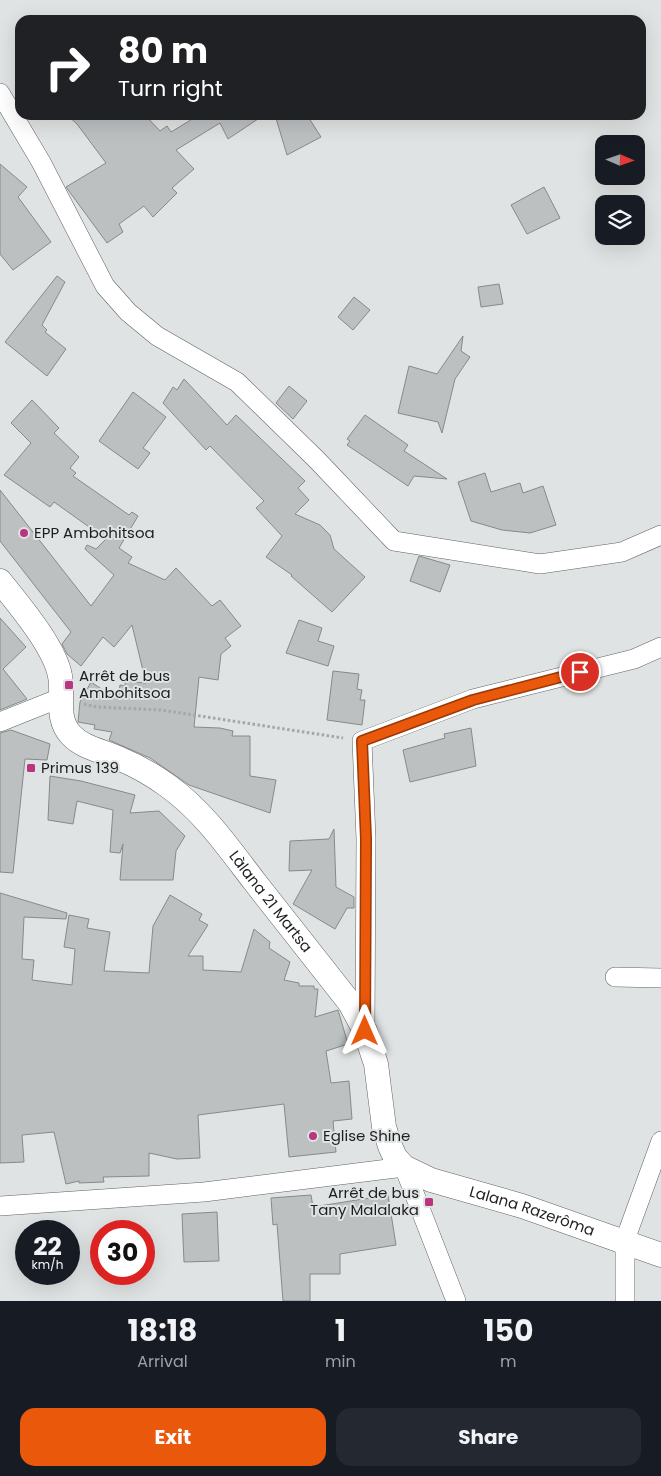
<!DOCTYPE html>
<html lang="en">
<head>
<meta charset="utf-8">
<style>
	body { margin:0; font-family:Poppins,sans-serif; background:#242831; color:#f1f3f6; height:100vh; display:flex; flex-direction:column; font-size:19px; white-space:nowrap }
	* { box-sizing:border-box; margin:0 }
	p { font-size:16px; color:#9ea1a6 }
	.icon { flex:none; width:28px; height:28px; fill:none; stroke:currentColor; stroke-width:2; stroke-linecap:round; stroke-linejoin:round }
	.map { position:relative; height:1301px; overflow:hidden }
	.panel { display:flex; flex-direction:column; background:#171b24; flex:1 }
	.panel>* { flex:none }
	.banner { position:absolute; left:15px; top:15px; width:631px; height:105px; border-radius:15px; box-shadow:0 5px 20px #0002; background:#202124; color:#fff; overflow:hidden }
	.needle { width:32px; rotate:92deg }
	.fabs { position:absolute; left:595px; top:135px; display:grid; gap:10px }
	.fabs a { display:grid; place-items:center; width:50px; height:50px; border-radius:10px; background:#171b24; box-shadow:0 5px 20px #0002; font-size:25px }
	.speed { position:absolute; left:15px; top:1220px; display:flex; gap:10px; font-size:25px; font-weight:700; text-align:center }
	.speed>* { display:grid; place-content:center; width:65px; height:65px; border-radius:50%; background:#171b24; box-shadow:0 5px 20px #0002; line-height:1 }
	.speed small { font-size:12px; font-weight:400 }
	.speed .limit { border:8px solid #d22; background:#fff; color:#111 }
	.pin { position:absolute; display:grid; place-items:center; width:42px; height:42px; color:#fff; margin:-21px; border:2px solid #fff; border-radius:50%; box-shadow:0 1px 5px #0007 }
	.me { position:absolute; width:55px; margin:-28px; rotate:0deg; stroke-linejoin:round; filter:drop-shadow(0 0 4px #0008) }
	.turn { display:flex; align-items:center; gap:18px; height:105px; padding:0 20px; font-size:22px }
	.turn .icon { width:65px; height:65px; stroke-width:2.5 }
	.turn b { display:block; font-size:35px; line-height:42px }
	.eta { display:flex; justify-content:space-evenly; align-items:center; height:85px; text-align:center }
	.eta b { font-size:30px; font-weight:700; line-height:35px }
	.cta { display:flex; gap:10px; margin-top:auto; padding:10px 20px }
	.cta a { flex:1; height:58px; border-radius:15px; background:#ea580c; color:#fff; font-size:20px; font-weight:700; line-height:58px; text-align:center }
	.cta a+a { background:#242831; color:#f1f3f6 }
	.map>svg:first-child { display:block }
</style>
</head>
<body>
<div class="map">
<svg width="661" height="1301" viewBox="0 0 661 1301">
	<rect width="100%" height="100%" fill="#e0e3e3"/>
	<g fill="#bcc0c0" stroke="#868a8a">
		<polygon points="67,115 145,115 160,131 167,126 171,132 199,115 264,115 228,139 220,123 176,150 194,169 172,188 177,193 153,217 144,206 119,224 123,232 107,243 66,187 106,163 77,124"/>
		<polygon points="275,115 307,115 321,137 287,155"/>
		<polygon points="0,164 27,187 18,197 51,242 13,270 0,254"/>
		<polygon points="544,187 560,218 527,234 511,205"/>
		<polygon points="57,276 65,282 42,325 47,330 45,332 66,349 47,376 5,342"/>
		<polygon points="499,284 503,304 481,307 478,287"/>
		<polygon points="354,297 370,310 353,330 338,317"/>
		<polygon points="463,336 461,351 470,357 455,379 442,433 438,422 398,413 409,366 437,374"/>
		<polygon points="184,379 227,425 236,415 305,481 298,488 309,500 295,514 320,525 330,535 334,549 365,577 332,612 291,576 292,575 266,557 282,536 256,508 264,501 210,446 206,450 163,403 173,387 177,390"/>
		<polygon points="289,386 307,401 293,419 276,403"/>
		<polygon points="133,392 166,417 143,448 150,453 138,469 99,441"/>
		<polygon points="32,400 59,428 54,433 79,457 70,468 76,473 73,476 129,515 132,512 138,516 119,548 132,557 128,563 165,580 176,568 212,606 220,600 241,626 225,638 231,646 221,654 218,680 199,677 194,727 220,728 233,731 232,736 250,736 250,776 276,780 270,813 189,785 150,758 109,740 112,732 94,729 95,725 78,722 80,702 91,682 118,700 120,685 125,686 125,681 146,683 132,625 114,647 103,637 81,666 67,654 62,644 71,632 0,541 0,490 91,606 114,575 85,549 87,545 96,549 106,539 54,502 50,507 4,475 31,443 11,423"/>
		<polygon points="365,415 408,445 404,451 447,479 414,476 408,486 347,445 350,441 347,439"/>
		<polygon points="485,473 491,492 520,483 523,493 543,486 556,525 530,533 502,530 471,521 458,482"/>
		<polygon points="419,556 450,565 440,592 410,581"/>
		<polygon points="0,618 26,647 3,669 27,699 0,710"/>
		<polygon points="299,620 322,628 318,641 334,646 328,666 286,653"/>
		<polygon points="333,671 359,674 357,689 362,690 360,700 365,700 362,725 327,720"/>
		<polygon points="471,728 476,766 410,782 403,750 445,738 444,734"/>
		<polygon points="11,730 50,744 47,760 25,759 13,873 0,872 0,733"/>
		<polygon points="50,776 81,781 135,795 130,813 159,811 185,836 176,851 173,880 120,880 123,844 120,853 110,852 113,810 77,801 73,824 48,820"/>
		<polygon points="334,829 336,887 354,897 354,908 347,908 335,929 293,904 312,870 289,871 290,841 329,839"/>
		<polygon points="0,893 67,913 66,919 24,917 22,959 34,960 32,980 72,985 75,949 64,947 69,915 89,919 87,928 110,932 104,971 149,973 153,926 170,895 202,914 199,920 208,925 188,956 203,956 203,970 241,972 254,929 270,942 269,948 290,962 284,980 299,983 299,986 314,986 314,989 318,989 315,1017 338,1010 348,1044 326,1051 331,1083 349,1081 352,1119 333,1121 336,1152 289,1157 284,1104 198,1115 200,1158 177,1159 149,1153 149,1176 103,1177 104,1182 79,1183 79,1181 66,1184 54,1132 22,1135 24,1162 0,1163"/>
		<polygon points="311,1195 313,1207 388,1195 396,1245 340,1254 340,1274 310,1274 310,1301 283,1301 277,1224 273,1225 271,1198"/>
		<polygon points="217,1212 219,1261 184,1262 182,1214"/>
	</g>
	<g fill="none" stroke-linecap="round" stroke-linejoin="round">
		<g stroke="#5f6263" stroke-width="20">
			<g id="minor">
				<polyline points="0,93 41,162 105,286 128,312 157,336 237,382 317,460 394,541 540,564 622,552 661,535"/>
				<polyline points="0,722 60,698"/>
				<polyline points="615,977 661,978"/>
				<polyline points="365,1031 366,839 362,741 473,699 634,659 661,647"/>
				<polyline points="0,1206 204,1192 404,1167 456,1301"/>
				<polyline points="625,1301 625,1240 661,1141"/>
			</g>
		</g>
		<g stroke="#5f6263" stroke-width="25">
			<g id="tertiary">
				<path id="s1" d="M0 581C19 605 55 647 60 676 64 695 55 718 71 735 83 748 103 751 118 758 135 765 153 775 168 786 203 811 228 847 254 881 286 922 318 962 350 1003L365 1031 376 1064 384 1127 390 1146 395 1157 404 1167 431 1180 522 1206 661 1255"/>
			</g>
		</g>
		<polyline stroke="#a4a6a7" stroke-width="3" stroke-dasharray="2.5 2.5" stroke-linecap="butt" points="84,704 97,707 161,710 343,738"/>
		<use href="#minor" stroke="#fff" stroke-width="19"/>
		<use href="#tertiary" stroke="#fff" stroke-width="24"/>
	</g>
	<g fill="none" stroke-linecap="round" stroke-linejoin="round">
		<g stroke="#983908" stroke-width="12">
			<polyline id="route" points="365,1031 366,839 362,741 473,700 580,672"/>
		</g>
		<use href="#route" stroke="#ea580c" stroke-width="9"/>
	</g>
	<g fill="#b9367f" stroke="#e0e3e3" stroke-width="2">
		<circle cx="24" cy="533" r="5"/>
		<rect x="64" y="680" width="10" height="10" rx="2.5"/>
		<rect x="26" y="763" width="10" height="10" rx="2.5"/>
		<circle cx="313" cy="1136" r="5"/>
		<rect x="424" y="1197" width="10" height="10" rx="2.5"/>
	</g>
	<g text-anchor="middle" stroke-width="4" stroke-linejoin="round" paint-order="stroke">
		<g font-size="15" fill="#1d1e1f" stroke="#e0e3e3" text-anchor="start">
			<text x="34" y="538">EPP Ambohitsoa</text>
			<text x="79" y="681">Arrêt de bus<tspan x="79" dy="17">Ambohitsoa</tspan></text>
			<text x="41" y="773">Primus 139</text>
			<text x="323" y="1141">Eglise Shine</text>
			<text x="419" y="1198" text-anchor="end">Arrêt de bus<tspan x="419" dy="17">Tany Malalaka</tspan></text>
		</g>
		<g font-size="15" fill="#1d1e1f" stroke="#e0e3e3">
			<text dy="5" stroke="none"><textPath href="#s1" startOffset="440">Làlana 21 Martsa</textPath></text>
			<text dy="5" stroke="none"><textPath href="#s1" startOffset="880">Lalana Razerôma</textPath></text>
		</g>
	</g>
</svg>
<div class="fabs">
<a><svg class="needle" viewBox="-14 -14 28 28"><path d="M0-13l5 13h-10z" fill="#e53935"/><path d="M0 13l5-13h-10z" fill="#9ea1a6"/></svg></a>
<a><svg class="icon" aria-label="layers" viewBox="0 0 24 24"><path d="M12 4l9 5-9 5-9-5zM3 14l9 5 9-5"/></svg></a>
</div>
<div class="speed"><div>22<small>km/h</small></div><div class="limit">30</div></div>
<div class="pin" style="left:580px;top:672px;background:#d93025"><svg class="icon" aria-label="arrive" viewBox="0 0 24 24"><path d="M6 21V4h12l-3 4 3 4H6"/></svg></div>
<svg class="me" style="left:365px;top:1031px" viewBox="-20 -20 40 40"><path d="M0-17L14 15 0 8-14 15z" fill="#ea580c" stroke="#fff" stroke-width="4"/></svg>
<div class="banner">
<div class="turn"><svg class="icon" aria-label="right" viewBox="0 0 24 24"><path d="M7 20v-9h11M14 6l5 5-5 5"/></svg><div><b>80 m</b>Turn right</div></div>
</div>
</div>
<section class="panel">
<div class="eta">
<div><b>18:18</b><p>Arrival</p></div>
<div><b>1</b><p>min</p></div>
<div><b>150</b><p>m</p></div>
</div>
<div class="cta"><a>Exit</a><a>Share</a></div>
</section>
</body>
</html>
